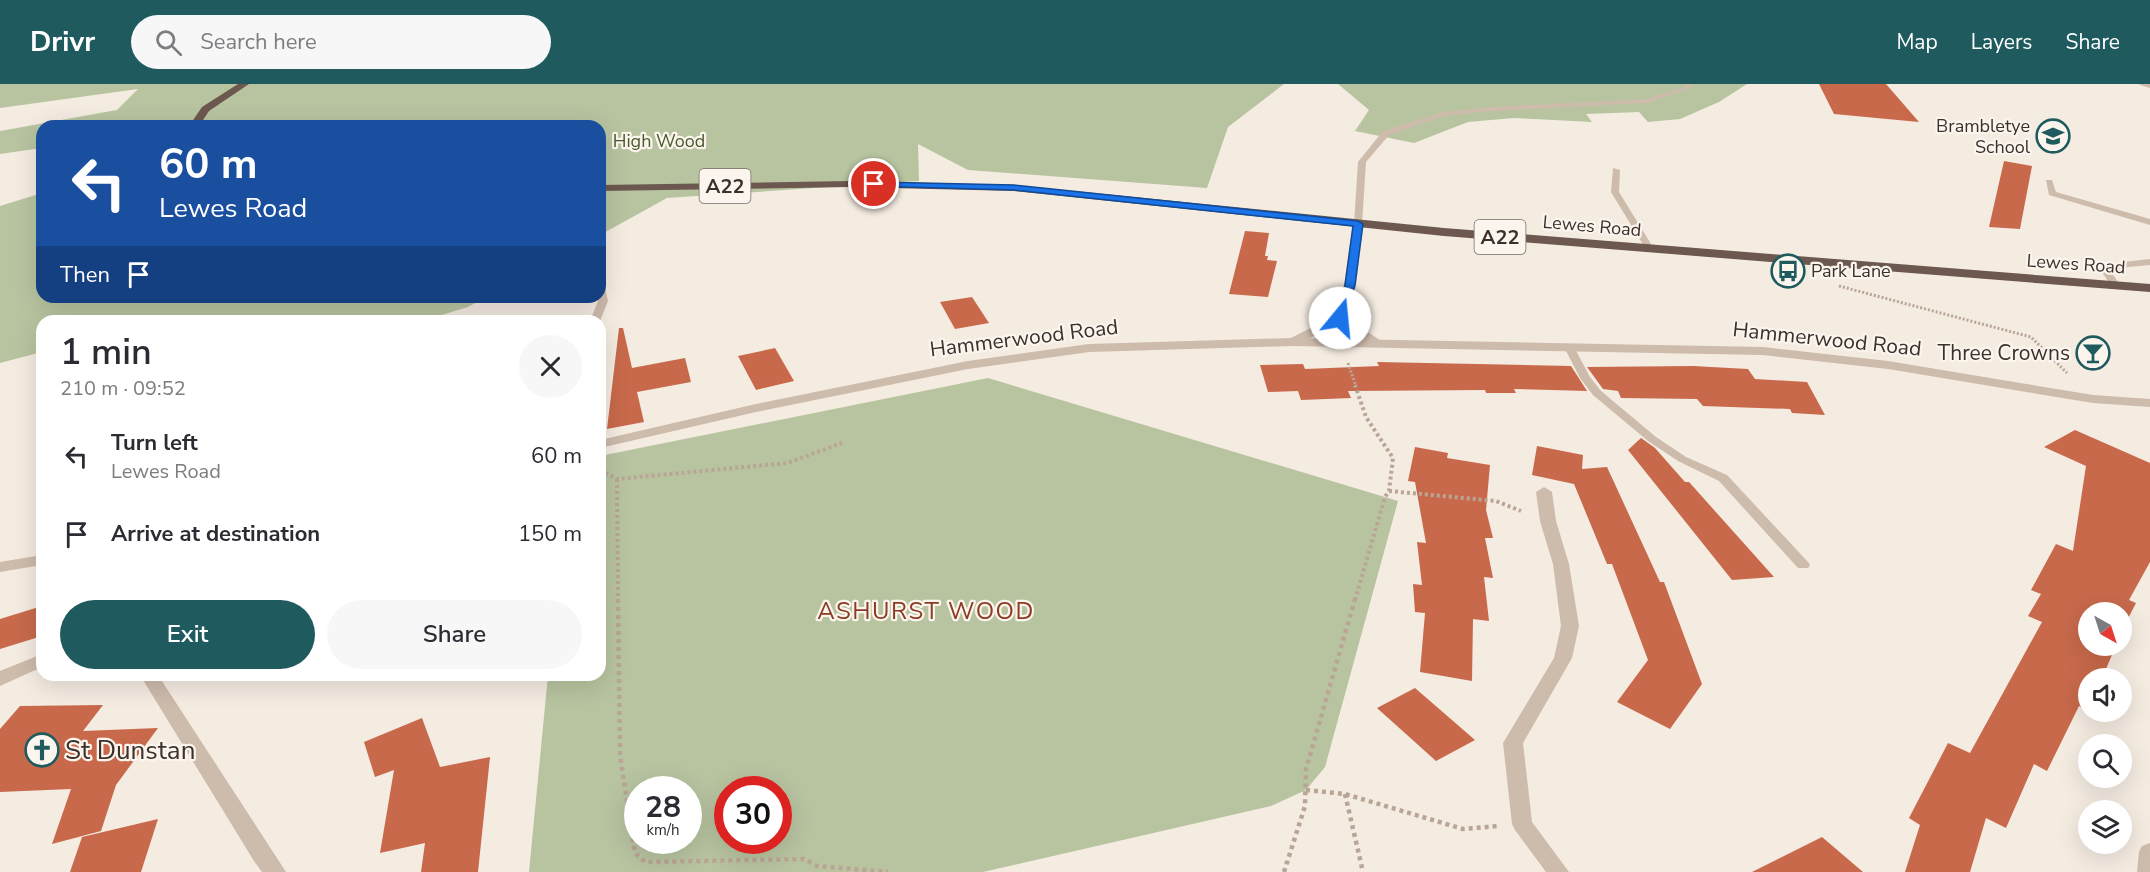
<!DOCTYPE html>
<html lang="en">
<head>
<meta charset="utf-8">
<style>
	body { margin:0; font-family:"Nunito Sans",sans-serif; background:#f7f7f7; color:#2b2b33; height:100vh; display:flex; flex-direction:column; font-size:22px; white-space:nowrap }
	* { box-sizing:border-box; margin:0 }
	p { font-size:20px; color:#7c7c81 }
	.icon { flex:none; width:33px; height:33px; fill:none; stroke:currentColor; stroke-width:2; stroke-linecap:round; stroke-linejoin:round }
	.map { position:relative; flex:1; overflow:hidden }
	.sheet { position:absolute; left:36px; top:231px; width:570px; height:366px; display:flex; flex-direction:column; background:#fff; border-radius:18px; box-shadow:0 6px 24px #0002 }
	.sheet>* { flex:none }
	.guide { position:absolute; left:36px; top:36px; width:570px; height:183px; border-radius:18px; box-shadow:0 6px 24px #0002; background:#1a4fa0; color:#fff; overflow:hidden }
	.needle { width:39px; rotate:141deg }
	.tools { position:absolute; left:2078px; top:518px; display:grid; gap:12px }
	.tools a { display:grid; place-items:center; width:54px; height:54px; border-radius:50%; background:#fff; box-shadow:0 6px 24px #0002; font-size:30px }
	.speed { position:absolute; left:624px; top:692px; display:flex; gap:12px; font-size:30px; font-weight:700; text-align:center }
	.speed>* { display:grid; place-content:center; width:78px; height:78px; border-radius:50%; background:#fff; box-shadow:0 6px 24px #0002; line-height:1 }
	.speed small { font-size:15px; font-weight:400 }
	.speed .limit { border:9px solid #d22; background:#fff; color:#111 }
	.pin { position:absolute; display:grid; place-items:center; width:51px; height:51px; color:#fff; margin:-26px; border:3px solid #fff; border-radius:50%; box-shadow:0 2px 6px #0007 }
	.me { position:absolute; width:66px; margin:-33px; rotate:17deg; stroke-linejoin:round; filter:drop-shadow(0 0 4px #0008) }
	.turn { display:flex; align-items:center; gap:21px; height:126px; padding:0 24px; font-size:27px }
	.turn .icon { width:78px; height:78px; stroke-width:2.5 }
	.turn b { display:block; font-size:42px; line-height:51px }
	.then { display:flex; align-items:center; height:57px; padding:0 24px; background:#0003; gap:12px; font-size:22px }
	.round { display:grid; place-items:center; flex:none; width:63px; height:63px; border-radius:32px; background:#f7f7f7 }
	.overview { display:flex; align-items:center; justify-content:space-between; height:102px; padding:0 24px }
	h1 { font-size:36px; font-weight:600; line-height:45px }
	.cta { display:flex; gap:12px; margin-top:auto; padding:12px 24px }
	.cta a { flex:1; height:69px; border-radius:36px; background:#1f5a5e; color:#fff; font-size:24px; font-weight:600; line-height:69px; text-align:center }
	.cta a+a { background:#f7f7f7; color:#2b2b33 }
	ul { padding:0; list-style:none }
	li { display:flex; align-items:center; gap:18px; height:78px; padding:0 24px }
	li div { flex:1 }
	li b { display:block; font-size:22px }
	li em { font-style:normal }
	header { display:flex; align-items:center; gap:36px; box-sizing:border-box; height:84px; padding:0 30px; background:#1f5a5e; color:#fff }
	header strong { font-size:28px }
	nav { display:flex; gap:33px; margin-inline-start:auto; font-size:21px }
	.search { width:420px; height:54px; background:#f7f7f7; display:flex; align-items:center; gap:15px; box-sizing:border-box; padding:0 21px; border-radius:33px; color:#7c7c81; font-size:22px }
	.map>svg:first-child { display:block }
</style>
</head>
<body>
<header>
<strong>Drivr</strong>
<div class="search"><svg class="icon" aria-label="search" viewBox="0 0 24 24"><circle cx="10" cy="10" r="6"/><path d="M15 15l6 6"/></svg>Search here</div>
<nav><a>Map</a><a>Layers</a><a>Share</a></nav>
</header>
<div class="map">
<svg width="2150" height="788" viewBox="0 0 2150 788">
	<rect width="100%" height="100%" fill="#f4ebe1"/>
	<g fill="#b8c4a0" fill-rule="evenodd">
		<polygon points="0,0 1284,0 1228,43 1207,104 968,86 918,60 919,97 667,114 600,151 600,42 42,42 42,64 0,70 0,47 117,26 138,5 0,24"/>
		<polygon points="1338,0 1747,0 1719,18 1680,35 1648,38 1639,28 1586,30 1592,38 1514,34 1468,38 1414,59 1355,47 1369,26"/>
		<polygon points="42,109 42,213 486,213 468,223 422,237 42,237 42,268 0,279 0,122"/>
		<path d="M988 294 1398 417 1325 683 1306 706 1271 722 983 788H529L548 591H600V372ZM638 705H688V756H638ZM728 705H778V756H728Z"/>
	</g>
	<g fill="#c8694b">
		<polygon points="1819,0 1886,0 1919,38 1834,30"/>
		<polygon points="2004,77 2032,82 2020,145 1989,143"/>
		<polygon points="1245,147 1269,149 1265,172 1268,172 1267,176 1277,177 1268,213 1229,210"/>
		<polygon points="972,213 989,239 955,245 940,218"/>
		<polygon points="619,244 623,244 632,284 685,274 691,298 637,308 644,338 607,345"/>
		<polygon points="775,264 794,297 756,306 738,272"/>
		<polygon points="1377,278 1571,282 1587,307 1514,305 1516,309 1486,309 1485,306 1348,307 1351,314 1301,316 1298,307 1268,308 1260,281 1303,280 1305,285 1379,282"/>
		<polygon points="1693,282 1748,285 1755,295 1807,298 1825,331 1792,329 1790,325 1703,322 1697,315 1621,314 1618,307 1603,305 1587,283"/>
		<polygon points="2075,346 2150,379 2150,478 2129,516 2136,519 2121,548 2121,528 2088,528 2088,561 2115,561 2110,571 2112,571 2102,594 2088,594 2088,618 2085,625 2079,622 2047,687 2034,680 2006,744 1986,734 1970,788 1905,788 1920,741 1909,734 1948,659 1970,669 2042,538 2028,532 2041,510 2031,506 2056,460 2073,467 2086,382 2044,363"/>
		<polygon points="1641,354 1655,364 1685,398 1689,398 1774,493 1732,496 1628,366"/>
		<polygon points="1537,362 1583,371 1582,385 1607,383 1660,498 1664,498 1702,600 1670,645 1617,618 1648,576 1612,480 1607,480 1574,400 1532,391"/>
		<polygon points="1415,363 1448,369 1447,374 1490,381 1486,426 1493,454 1485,454 1493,494 1484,493 1489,537 1473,535 1472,597 1420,588 1425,529 1415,528 1413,500 1422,501 1417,458 1426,459 1415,398 1408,397"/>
		<polygon points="42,522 42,552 0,565 0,535"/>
		<polygon points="1415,604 1475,656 1436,677 1377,624"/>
		<polygon points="103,621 83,647 158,644 116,701 101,747 52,760 71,705 0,708 0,645 20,622"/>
		<polygon points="422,634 440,683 490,673 478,788 421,788 425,759 380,769 394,686 375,693 364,658"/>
		<polygon points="158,735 141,788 70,788 82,753"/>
		<polygon points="1822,753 1863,788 1752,788"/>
	</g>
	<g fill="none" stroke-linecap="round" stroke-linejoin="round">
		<g stroke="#b9a596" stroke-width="3" stroke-dasharray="2 2" stroke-linecap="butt">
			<polyline points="1839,202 2031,253 2067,289"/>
			<polyline points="1348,279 1356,302"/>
		</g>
		<g stroke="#b9a596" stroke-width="4" stroke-dasharray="3 3" stroke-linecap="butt">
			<polyline points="600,386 617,395 787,379 842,359"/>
			<polyline points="617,395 618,516"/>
			<polyline points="1389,407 1496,417 1521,427"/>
			<polyline points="1355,516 1385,413 1389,407 1393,374 1366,333 1355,301"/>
		</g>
		<g stroke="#b9a596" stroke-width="4.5" stroke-dasharray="4 4" stroke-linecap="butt">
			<polyline points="618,515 620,671 635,769 645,778 804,775 817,782 888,788"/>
			<polyline points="1306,706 1345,710 1463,745 1498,742"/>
			<polyline points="1345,710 1363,788"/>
			<polyline points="1284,788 1305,722 1306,685 1355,515"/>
		</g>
		<g fill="#cdbbac" fill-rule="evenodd">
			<polygon points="1687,0 1694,0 1686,6 1647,19 1491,27 1444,32 1389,51 1366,78 1362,140 1358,143 1354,140 1358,78 1383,47 1443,28 1491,23 1646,15 1682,4"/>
			<polygon points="2139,0 2150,0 2150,4 2140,1"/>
			<polygon points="1613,84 1620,86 1619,108 1654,165 1653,167 1647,167 1611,108"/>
			<polygon points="2046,96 2052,96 2056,108 2150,135 2150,141 2049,111"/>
			<polygon points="2150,175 2150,181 2128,183 2112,189 2120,201 2118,203 2112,203 2102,188 2123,178"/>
			<polygon points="600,201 605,204 608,217 600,237 590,237 598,217 597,213 600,213"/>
			<polygon points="1569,260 1574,263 1590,293 1601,307 1656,353 1686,373 1727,391 1808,478 1810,481 1808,484 1798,484 1719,397 1678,377 1648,357 1593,311 1580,294 1564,263"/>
		</g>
		<g fill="#cdbbac" fill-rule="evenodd">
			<polygon points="1358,137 1363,140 1356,201 1346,233 1384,259 1378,263 1374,262 1339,239 1297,261 1289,261 1287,258 1289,255 1334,232 1344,201 1353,140"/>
			<polygon points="1544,403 1552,408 1556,437 1569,480 1579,542 1572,574 1523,659 1532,738 1569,788 1546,788 1515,746 1512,740 1503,659 1554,574 1561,542 1553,480 1540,437 1536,408"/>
			<polygon points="140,591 158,591 286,788 262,788 254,777"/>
			<polygon points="2150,759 2150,788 2137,788 2139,768 2142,762"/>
		</g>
		<g fill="#cdbbac" fill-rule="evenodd">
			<polygon points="1293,254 1763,263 1888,277 2093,311 2150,315 2150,323 2093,319 1888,285 1763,271 1293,262 1089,268 968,285 756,328 600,364 600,356 756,320 968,277 1089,260"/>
			<polygon points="42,471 42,481 0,488 0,478"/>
			<polygon points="42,570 42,583 0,602 0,587"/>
		</g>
		<g fill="#6c584f" fill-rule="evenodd">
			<polygon points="238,0 249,0 209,27 199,42 189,42 202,23"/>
			<polygon points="850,97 1014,101 1444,144 2150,200 2150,208 1444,152 1014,107 850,103 600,107 600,101"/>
		</g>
	</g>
	<polygon fill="#1a73e8" stroke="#114b97" stroke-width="1.5" points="874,98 1014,101 1358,137 1363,140 1355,201 1345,234 1344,236 1336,236 1334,234 1345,201 1353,142 1014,106 870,102 869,100"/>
	<defs>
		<g id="school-ring" transform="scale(1.725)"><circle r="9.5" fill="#fbf5ee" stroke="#1f5a5e" stroke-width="1.5"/><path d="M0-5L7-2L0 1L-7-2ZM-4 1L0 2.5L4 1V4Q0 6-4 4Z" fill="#1f5a5e"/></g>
		<g id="bus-ring" transform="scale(1.725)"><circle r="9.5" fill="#fbf5ee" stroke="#1f5a5e" stroke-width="1.5"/><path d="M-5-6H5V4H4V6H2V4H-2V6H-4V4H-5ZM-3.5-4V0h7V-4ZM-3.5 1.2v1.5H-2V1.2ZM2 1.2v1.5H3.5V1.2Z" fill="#1f5a5e"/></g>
		<g id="bar-ring" transform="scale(1.725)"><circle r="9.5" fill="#fbf5ee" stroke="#1f5a5e" stroke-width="1.5"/><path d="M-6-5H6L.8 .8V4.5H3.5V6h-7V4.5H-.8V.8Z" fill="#1f5a5e"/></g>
		<g id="church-ring" transform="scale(1.725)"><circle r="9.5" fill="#fbf5ee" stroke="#1f5a5e" stroke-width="1.5"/><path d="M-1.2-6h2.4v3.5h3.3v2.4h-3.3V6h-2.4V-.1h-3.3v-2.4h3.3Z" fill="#1f5a5e"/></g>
	</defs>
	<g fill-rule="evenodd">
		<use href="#school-ring" x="2053" y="52"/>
		<use href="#bus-ring" x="1788" y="187"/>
		<use href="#bar-ring" x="2093" y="269"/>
		<use href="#church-ring" x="42" y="666"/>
	</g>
	<g text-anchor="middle" stroke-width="4.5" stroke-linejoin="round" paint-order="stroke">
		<g font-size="18" fill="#3b302b" stroke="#fbf5ee" text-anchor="end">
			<text x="2030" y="48">Brambletye<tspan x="2030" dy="21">School</tspan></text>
			<text x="1811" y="193" text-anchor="start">Park Lane</text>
		</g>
		<g font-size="18" fill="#4a5a2e" stroke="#fbf5ee">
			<text x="659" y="63">High Wood</text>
		</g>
		<g font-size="18" fill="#3b302b" stroke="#fbf5ee">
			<text transform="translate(1592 142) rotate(5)" y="6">Lewes Road</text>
			<text transform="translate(2076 180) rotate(4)" y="6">Lewes Road</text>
		</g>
		<g fill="#fbf5ee" stroke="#756b66" stroke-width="1.5">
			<rect x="699.5" y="85" width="51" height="34" rx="4.5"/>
			<rect x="1474.5" y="136" width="51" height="34" rx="4.5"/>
		</g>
		<g font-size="20" font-weight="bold" fill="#3b302b">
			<text x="725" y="109">A22</text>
			<text x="1500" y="160">A22</text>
		</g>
		<g font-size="21" fill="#3b302b" stroke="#fbf5ee">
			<text transform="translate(1024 254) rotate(-7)" y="7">Hammerwood Road</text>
			<text transform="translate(1827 255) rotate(6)" y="7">Hammerwood Road</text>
		</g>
		<g font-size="21" fill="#3b302b" stroke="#fbf5ee" text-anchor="end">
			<text x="2070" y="276">Three Crowns</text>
		</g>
		<g font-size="24" letter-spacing="1.5" fill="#8c3b22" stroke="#fbf5ee">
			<text x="926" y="535">ASHURST WOOD</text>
		</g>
		<g font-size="26" fill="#3b302b" stroke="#fbf5ee" text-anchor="start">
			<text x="65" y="675">St Dunstan</text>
		</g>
	</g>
</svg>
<div class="tools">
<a><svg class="needle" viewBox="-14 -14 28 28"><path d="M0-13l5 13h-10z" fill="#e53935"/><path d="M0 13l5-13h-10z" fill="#7c7c81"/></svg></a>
<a><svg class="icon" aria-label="sound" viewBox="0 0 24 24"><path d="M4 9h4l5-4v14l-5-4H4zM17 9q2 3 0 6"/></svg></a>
<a><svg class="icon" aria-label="search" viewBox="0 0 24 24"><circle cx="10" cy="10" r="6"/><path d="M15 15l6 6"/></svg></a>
<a><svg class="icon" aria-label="layers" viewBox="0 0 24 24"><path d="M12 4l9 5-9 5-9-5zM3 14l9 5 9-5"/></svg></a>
</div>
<div class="speed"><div>28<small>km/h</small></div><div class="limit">30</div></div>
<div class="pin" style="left:874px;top:100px;background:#d93025"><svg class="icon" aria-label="arrive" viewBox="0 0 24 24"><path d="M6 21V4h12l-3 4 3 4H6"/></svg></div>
<svg class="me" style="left:1340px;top:234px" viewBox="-20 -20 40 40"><circle r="19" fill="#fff"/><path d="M0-13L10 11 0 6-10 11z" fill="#1a73e8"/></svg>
<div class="guide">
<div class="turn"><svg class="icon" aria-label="left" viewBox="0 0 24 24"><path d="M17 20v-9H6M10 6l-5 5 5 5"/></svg><div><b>60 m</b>Lewes Road</div></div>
<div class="then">Then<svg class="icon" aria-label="arrive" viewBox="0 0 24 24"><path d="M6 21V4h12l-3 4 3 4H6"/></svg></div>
</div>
<section class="sheet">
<div class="overview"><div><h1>1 min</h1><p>210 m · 09:52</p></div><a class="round"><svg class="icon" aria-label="close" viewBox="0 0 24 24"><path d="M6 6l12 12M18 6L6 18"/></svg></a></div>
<ul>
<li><svg class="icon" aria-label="left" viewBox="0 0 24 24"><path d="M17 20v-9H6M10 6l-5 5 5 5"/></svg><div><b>Turn left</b><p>Lewes Road</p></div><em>60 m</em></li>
<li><svg class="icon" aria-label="arrive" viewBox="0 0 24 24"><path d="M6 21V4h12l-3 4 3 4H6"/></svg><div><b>Arrive at destination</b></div><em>150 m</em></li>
</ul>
<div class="cta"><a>Exit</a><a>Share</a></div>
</section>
</div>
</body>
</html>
